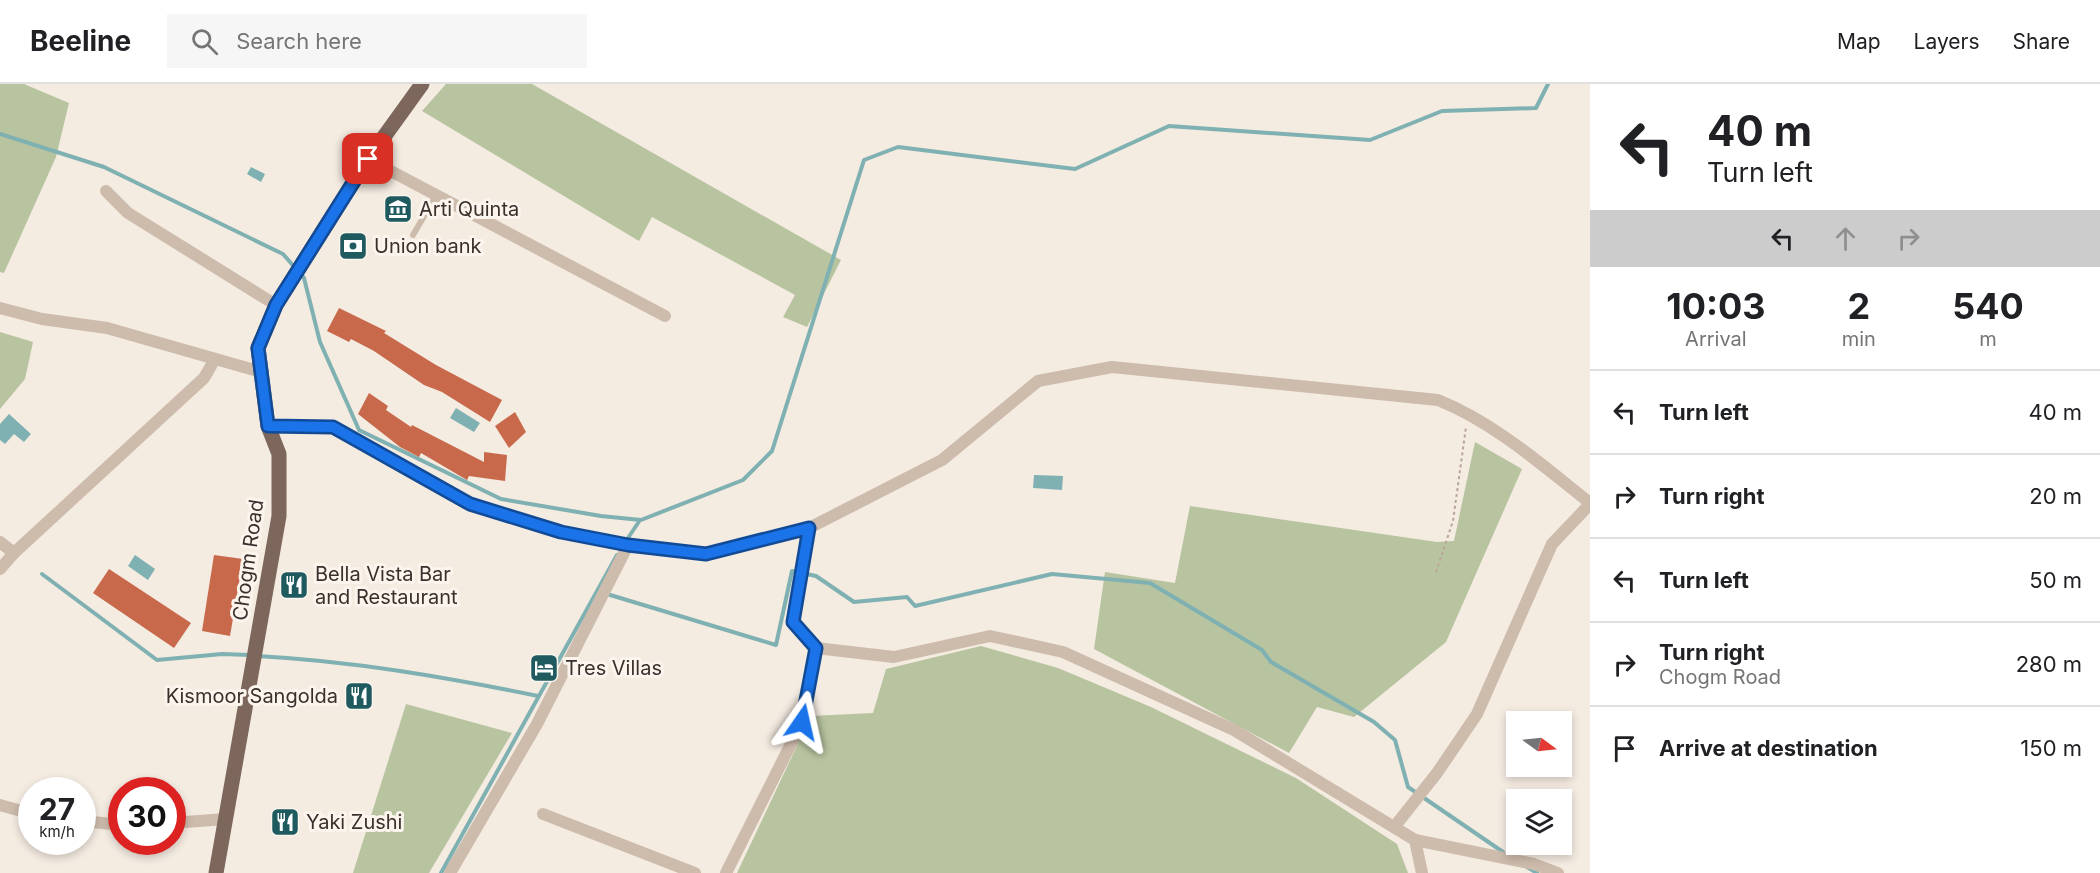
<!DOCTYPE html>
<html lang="en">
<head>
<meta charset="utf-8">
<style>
	body { margin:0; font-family:Inter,sans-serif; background:#f6f6f6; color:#202124; height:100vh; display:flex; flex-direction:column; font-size:22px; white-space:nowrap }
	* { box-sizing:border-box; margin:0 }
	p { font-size:20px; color:#757577 }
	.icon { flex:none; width:33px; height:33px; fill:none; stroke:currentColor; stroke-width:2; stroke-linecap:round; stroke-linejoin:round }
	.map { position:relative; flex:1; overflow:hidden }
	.details { display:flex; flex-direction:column; background:#fff; width:510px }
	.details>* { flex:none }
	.hud { background:#fff; color:#202124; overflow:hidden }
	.needle { width:39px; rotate:105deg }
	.tools { position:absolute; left:1506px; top:627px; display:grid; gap:12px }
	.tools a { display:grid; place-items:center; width:66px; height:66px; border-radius:0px; background:#fff; box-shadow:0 3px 9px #0003; font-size:30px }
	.speed { position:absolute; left:18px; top:693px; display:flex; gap:12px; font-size:30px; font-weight:700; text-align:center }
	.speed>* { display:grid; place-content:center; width:78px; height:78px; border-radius:50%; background:#fff; box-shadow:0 3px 9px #0003; line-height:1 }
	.speed small { font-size:15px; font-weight:400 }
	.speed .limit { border:9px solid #d22; background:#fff; color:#111 }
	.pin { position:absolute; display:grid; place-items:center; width:51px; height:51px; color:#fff; margin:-26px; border-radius:12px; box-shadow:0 3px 9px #0006 }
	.me { position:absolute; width:66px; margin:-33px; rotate:11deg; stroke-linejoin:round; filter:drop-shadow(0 0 4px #0008) }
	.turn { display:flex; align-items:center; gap:21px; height:126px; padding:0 18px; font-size:27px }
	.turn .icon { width:78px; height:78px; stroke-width:2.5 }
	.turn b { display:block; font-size:42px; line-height:51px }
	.lanes { display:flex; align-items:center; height:57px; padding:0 18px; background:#0003; justify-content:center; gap:30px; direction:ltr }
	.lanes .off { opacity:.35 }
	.eta { display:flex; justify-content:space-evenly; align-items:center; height:102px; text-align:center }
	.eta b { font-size:36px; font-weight:700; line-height:42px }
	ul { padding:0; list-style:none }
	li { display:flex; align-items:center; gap:18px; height:84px; padding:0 18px; border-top:2px solid #e0e0e0 }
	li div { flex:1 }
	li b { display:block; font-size:22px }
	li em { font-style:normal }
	header { display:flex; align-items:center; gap:36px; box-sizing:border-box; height:84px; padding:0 30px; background:#fff; border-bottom:2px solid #e0e0e0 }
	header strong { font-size:28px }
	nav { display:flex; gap:33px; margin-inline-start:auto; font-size:21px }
	.search { width:420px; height:54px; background:#f6f6f6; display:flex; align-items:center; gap:15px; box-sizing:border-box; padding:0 21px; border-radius:0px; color:#757577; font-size:22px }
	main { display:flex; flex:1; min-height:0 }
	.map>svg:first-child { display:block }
</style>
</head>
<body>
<header>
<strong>Beeline</strong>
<div class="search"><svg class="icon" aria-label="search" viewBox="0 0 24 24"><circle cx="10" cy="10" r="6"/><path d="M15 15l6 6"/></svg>Search here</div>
<nav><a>Map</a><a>Layers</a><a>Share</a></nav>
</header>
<main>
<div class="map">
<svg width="1590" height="789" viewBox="0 0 1590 789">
	<rect width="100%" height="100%" fill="#f4ebe1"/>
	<g fill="#b8c4a0">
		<polygon points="0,0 24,0 69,19 56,73 4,189 0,188"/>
		<polygon points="446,0 532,0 841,176 807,243 783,233 795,211 652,133 639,157 422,27"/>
		<polygon points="0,248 33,258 25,295 0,325"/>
		<polygon points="1475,358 1522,385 1446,558 1354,633 1317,623 1289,669 1094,565 1105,488 1175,499 1190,422 1437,458 1454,457"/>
		<polygon points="981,562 1058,584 1151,623 1296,694 1397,760 1408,789 737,789 811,632 873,629 886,585"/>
		<polygon points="406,620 512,649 429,789 353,789"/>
	</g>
	<g fill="#7fb0b2">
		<polygon points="251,83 265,90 261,98 247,90"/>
		<polygon points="456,324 480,339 474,348 450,334"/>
		<polygon points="9,330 31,350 24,358 14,350 5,360 0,356 0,340"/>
		<polygon points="1034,391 1063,392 1062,406 1033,404"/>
		<polygon points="135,471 155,485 148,496 128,482"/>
	</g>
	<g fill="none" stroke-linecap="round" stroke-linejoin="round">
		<g stroke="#7fb0b2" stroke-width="4">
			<polyline points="0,50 104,83 283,170 296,185"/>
			<polyline points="301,190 304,194 320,258 359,346 501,415 601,432 641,436 743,396 772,367 864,76 898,63 1075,85 1169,42 1370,56 1442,27 1536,24 1548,0"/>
			<polyline points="626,457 640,436"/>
			<polyline points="42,490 157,576 222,570 250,571"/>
			<polyline points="607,510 776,561 792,487 816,492 854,518 907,513 915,522 1052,490 1150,499 1262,566 1271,578 1374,638 1395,656 1408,703 1503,768"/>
			<path d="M257 572C352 577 445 593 538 612"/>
			<polyline points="1527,783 1537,789"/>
			<polyline points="441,789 617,471"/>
		</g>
	</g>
	<g fill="#c8694b">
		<polygon points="339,224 386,247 384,249 436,281 502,316 490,338 442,308 424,301 374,267 351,255 349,258 327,247"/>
		<polygon points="369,309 388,322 386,326 411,343 412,341 484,378 484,368 507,371 505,397 469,392 467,396 421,369 419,373 400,363 358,330"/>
		<polygon points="515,328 526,348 509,364 495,342"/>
		<polygon points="214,471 243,475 230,552 202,547"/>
		<polygon points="109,485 191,539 174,564 93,509"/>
	</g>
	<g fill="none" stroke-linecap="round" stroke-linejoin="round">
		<polyline stroke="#b9a596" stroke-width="2" stroke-dasharray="3 3" stroke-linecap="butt" points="1436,488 1453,437 1466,343"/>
		<polyline stroke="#cdbbac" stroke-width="6" points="413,151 437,110"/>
		<g stroke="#cdbbac" stroke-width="12">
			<polyline points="368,75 665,232"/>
			<polyline points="106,107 128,129 276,221"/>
			<polyline points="0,224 42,235 107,244 261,288"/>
			<path d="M268 342 333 343 470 420 561 448 628 461 706 470 809 444 942 376 1038 297 1112 283 1438 316C1495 339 1542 381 1590 419"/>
			<polyline points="0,458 14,469"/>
			<polyline points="0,485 14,469 204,294 215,275"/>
			<polyline points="816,564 894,573 990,552 1063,568 1234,646 1415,756 1534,780 1558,789"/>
			<polyline points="0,721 32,730"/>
			<polyline points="543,730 695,789"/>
			<polyline points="82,737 122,741"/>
			<polyline points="172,739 226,735"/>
			<polyline points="1395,742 1437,689 1477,630 1552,460 1590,420"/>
			<polyline points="1415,756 1422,789"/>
			<polyline points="450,789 537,640 628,461"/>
			<polyline points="726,789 802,638 816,564 793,538 809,444"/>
		</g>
		<polyline stroke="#7d675c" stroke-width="15" points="216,789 279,432 279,370 268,342 258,264 276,221 368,75 422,0"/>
	</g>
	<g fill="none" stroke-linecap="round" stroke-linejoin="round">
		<g stroke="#114b97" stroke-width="15">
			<polyline id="route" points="368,75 276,221 258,264 268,342 333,343 470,420 561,448 628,461 706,470 809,444 793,538 816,564 802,638"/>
		</g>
		<use href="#route" stroke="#1a73e8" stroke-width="10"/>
	</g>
	<defs>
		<g id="museum-square" transform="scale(1.5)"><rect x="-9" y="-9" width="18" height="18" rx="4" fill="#1f5a5e" stroke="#fbf5ee"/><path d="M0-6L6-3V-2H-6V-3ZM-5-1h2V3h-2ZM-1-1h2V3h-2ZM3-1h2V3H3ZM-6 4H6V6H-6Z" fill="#fff"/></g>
		<g id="bank-square" transform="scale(1.5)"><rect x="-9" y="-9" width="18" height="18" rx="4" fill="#1f5a5e" stroke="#fbf5ee"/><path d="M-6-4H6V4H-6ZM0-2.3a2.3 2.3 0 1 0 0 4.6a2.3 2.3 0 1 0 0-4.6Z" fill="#fff"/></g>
		<g id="restaurant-square" transform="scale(1.5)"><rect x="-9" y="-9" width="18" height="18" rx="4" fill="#1f5a5e" stroke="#fbf5ee"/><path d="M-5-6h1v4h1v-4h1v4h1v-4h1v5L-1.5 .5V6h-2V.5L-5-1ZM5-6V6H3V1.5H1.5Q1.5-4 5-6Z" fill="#fff"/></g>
		<g id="hotel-square" transform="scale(1.5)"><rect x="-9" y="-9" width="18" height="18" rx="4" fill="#1f5a5e" stroke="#fbf5ee"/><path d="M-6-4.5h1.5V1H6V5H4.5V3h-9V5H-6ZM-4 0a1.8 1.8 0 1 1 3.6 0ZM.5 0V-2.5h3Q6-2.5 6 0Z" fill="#fff"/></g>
	</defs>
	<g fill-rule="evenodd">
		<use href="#museum-square" x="398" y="125"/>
		<use href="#bank-square" x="353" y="162"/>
		<use href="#restaurant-square" x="294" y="501"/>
		<use href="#hotel-square" x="544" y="584"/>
		<use href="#restaurant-square" x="359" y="612"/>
		<use href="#restaurant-square" x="285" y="738"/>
	</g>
	<g text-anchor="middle" stroke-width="6" stroke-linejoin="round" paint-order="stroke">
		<g font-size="20" fill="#3b302b" stroke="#fbf5ee" text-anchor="start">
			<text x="419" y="132">Arti Quinta</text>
			<text x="374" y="169">Union bank</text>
			<text x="315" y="497">Bella Vista Bar<tspan x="315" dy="23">and Restaurant</tspan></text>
			<text x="565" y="591">Tres Villas</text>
			<text x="338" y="619" text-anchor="end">Kismoor Sangolda</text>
			<text x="306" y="745">Yaki Zushi</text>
		</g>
		<g font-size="20" fill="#3b302b" stroke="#fbf5ee">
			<text transform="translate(248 476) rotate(-82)" y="7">Chogm Road</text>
		</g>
	</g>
</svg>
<div class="tools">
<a><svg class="needle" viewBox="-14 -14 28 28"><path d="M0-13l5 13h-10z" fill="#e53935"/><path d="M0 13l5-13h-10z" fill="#757577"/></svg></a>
<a><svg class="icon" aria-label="layers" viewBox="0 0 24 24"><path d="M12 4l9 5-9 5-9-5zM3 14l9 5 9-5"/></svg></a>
</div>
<div class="speed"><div>27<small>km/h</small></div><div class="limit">30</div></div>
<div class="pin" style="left:368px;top:75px;background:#d93025"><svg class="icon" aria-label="arrive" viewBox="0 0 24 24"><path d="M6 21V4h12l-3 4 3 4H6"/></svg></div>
<svg class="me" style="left:802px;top:638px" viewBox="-20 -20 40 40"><path d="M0-17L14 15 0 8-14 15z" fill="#1a73e8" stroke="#fff" stroke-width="4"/></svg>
</div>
<section class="details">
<div class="hud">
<div class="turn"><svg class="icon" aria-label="left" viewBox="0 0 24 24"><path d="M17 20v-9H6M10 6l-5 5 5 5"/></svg><div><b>40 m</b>Turn left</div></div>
<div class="lanes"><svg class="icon" aria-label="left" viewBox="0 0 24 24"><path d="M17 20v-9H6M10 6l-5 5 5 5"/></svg><svg class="icon off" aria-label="ahead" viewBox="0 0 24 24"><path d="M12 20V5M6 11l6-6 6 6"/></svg><svg class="icon off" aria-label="right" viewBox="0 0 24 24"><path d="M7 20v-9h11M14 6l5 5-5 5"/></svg></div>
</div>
<div class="eta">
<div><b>10:03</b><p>Arrival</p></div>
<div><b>2</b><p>min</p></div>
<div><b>540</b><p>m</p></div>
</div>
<ul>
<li><svg class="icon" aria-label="left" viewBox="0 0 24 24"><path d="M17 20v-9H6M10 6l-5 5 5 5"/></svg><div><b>Turn left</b></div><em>40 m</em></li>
<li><svg class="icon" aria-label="right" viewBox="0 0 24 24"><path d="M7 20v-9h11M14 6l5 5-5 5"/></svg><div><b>Turn right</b></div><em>20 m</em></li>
<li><svg class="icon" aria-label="left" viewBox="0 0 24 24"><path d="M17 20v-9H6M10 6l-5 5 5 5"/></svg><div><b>Turn left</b></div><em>50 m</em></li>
<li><svg class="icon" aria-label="right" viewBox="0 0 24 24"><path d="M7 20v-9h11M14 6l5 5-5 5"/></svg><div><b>Turn right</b><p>Chogm Road</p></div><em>280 m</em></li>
<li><svg class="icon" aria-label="arrive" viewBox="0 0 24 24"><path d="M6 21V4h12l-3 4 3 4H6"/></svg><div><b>Arrive at destination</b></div><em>150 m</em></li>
</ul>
</section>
</main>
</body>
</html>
